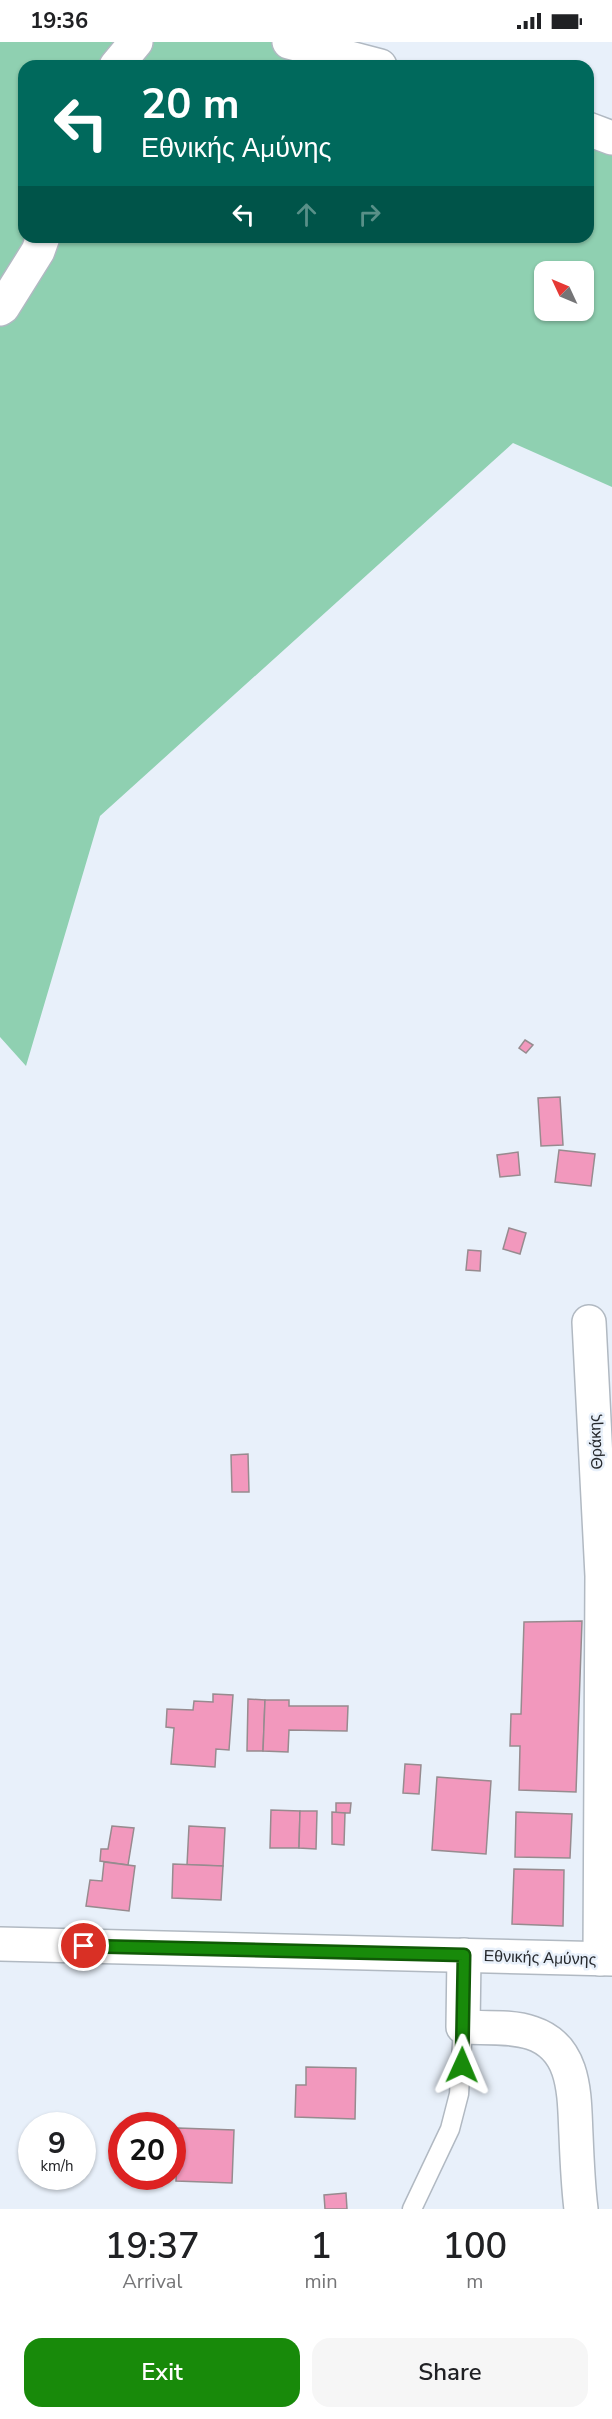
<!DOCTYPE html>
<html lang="en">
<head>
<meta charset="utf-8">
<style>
	body { margin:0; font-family:"Nunito Sans",sans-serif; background:#f6f6f6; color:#202124; height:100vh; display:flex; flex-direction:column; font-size:22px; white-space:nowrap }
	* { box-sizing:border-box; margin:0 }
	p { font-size:20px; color:#757577 }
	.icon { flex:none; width:33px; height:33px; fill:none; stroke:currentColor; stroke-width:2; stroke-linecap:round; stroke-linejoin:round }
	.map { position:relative; height:2167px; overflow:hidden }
	.sheet { display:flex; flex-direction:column; background:#fff; flex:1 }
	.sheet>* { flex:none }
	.guide { position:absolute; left:18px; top:18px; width:576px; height:183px; border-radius:18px; box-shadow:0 2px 4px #0004; background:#00695c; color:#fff; overflow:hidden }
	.needle { width:39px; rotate:314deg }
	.buttons { position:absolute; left:534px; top:219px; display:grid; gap:12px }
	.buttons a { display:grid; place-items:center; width:60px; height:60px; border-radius:12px; background:#fff; box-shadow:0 2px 4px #0004; font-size:30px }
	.speed { position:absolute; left:18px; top:2070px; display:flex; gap:12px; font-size:30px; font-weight:700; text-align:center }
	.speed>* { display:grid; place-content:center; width:78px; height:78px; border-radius:50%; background:#fff; box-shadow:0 2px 4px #0004; line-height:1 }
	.speed small { font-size:15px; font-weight:400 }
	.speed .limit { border:9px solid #d22; background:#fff; color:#111 }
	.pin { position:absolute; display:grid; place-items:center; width:51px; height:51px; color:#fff; margin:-26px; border:3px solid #fff; border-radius:50%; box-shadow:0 2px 6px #0007 }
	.me { position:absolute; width:66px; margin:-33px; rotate:1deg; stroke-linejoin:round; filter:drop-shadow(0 0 4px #0008) }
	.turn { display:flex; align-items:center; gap:21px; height:126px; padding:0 24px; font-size:27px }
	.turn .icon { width:78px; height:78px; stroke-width:2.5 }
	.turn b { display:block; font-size:42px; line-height:51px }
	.lanes { display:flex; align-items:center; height:57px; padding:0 24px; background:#0003; justify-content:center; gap:30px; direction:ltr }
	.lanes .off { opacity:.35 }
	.eta { display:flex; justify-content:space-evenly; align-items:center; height:102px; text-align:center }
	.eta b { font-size:36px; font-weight:600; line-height:42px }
	.action { display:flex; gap:12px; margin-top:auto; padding:12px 24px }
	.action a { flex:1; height:69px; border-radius:18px; background:#188a0a; color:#fff; font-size:24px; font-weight:600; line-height:69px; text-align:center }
	.action a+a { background:#f6f6f6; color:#202124 }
	.status { display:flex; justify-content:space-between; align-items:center; height:42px; padding:0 30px; background:#fff; direction:ltr }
	.status svg { height:16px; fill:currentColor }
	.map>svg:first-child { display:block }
</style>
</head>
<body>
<div class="status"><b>19:36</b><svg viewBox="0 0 49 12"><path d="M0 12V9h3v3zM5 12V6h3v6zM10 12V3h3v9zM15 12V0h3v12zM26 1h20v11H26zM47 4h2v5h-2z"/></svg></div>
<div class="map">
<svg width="612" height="2167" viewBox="0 0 612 2167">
	<rect width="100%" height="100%" fill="#e8f0fa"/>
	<path fill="#8fd0b1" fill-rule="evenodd" d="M0 0H289L380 24H24V195H588V87L612 96V445L513 401 100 774 26 1024 0 995ZM544 230H584V268H544Z"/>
	<g fill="#f298bd" stroke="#978b8f" stroke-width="1.5">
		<polygon points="525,998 533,1003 526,1011 519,1006"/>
		<polygon points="560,1055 563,1103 541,1104 538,1056"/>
		<polygon points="559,1108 595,1112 591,1144 555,1140"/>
		<polygon points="518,1110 520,1133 500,1135 497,1113"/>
		<polygon points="509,1186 526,1191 520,1212 503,1207"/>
		<polygon points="468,1208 481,1209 480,1229 466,1228"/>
		<polygon points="248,1412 249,1450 232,1450 231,1413"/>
		<polygon points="582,1579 576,1750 519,1748 520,1704 510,1704 511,1672 521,1672 524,1580"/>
		<polygon points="213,1652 233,1653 229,1708 216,1707 215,1725 171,1722 174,1686 166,1685 167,1667 193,1668 194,1659 213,1660"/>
		<polygon points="248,1657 265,1658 263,1709 247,1709"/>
		<polygon points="265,1658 289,1658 289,1664 348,1664 347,1689 289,1688 288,1710 263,1709"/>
		<polygon points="405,1722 421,1723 419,1752 403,1751"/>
		<polygon points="437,1735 491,1739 486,1812 432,1808"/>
		<polygon points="336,1761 351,1761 350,1771 336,1771"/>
		<polygon points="271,1768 300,1769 299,1806 270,1806"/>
		<polygon points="300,1769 317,1769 316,1807 299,1806"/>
		<polygon points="332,1770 345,1771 344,1803 332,1802"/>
		<polygon points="516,1770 572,1772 570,1816 515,1815"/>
		<polygon points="112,1784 134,1786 128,1823 100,1819 101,1807 108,1807"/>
		<polygon points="189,1784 225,1786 223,1824 187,1823"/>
		<polygon points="104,1820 135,1824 129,1869 86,1864 90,1838 102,1839"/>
		<polygon points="173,1822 223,1824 221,1858 172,1856"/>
		<polygon points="514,1827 564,1828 563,1884 512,1882"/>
		<polygon points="306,2025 356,2026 355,2077 295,2075 296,2043 306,2043"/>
		<polygon points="178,2086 234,2088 232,2141 176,2139"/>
		<polygon points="346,2151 347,2167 325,2167 324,2153"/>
	</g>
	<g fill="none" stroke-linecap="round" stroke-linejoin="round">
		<g stroke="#b1b9c2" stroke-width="21">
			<polyline id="service" points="412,2167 450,2087 459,2052 463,1985"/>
		</g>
		<g stroke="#b1b9c2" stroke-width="36">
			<g id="minor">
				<polyline points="289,0 380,24"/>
				<polyline points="116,24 136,0"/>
				<polyline points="588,87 612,96"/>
				<polyline points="0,267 3,265 38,209 43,195"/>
				<polyline points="589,1280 602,1534 600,1917"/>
				<polyline points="0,1902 612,1917"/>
				<path d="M464 1913 463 1985C485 1986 512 1984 532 1991 577 2006 574 2055 576 2093 577 2118 578 2143 581 2167"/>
			</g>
		</g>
		<use href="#service" stroke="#fff" stroke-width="18"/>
		<use href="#minor" stroke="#fff" stroke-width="33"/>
	</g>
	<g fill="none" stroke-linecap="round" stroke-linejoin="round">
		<g stroke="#105a06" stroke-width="15">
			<polyline id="route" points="84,1904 464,1913 462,2023"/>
		</g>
		<use href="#route" stroke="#188a0a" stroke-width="10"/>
	</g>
	<g text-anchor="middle" stroke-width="5" stroke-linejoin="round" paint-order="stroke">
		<g font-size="16" fill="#26292d" stroke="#e8f0fa">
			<text transform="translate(595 1400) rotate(-93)" y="6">Θράκης</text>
			<text transform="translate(540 1915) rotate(2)" y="6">Εθνικής Αμύνης</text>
		</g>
	</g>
</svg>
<div class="buttons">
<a><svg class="needle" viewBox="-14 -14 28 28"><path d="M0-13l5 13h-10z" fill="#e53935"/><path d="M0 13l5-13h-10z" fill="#757577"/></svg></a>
</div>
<div class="speed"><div>9<small>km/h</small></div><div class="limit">20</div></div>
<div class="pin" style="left:84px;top:1904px;background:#d93025"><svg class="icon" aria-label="arrive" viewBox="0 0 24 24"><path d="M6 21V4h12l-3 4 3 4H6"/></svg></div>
<svg class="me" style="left:462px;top:2023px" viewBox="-20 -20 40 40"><path d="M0-17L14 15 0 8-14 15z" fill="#188a0a" stroke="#fff" stroke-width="4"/></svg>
<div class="guide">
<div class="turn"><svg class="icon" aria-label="left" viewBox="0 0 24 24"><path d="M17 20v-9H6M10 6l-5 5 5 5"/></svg><div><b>20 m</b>Εθνικής Αμύνης</div></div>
<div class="lanes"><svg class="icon" aria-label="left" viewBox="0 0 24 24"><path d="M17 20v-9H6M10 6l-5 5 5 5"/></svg><svg class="icon off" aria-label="ahead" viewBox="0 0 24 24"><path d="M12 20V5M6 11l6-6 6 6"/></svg><svg class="icon off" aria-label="right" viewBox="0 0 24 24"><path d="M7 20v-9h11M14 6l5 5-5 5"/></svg></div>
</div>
</div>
<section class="sheet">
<div class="eta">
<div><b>19:37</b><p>Arrival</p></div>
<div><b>1</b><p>min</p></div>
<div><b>100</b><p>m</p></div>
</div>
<div class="action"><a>Exit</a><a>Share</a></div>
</section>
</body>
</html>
